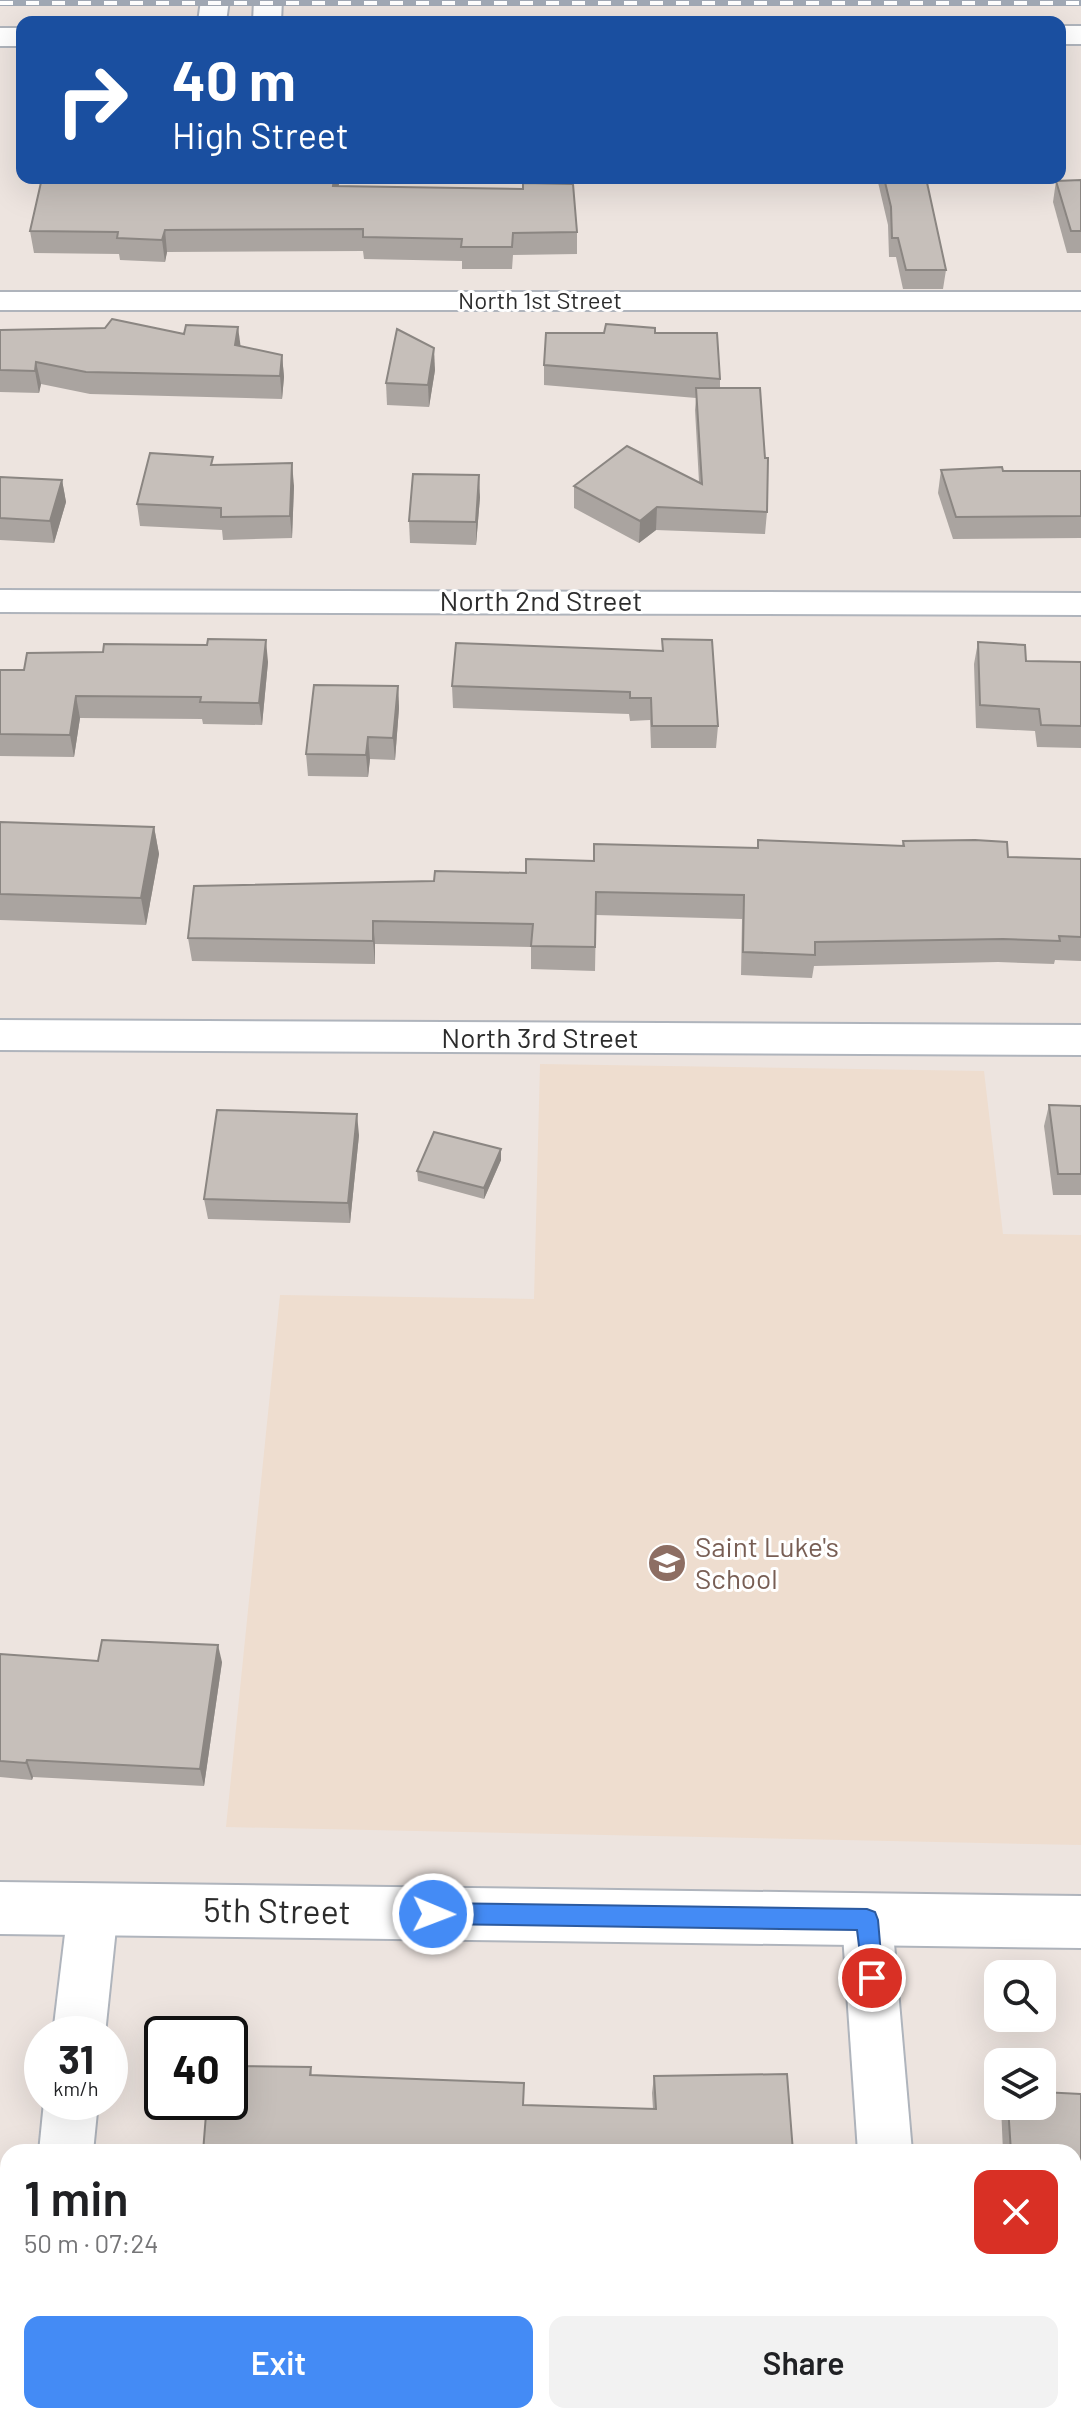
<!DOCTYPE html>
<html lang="en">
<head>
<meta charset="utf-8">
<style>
	body { margin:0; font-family:Barlow,sans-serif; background:#f2f2f2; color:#202124; height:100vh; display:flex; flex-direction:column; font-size:30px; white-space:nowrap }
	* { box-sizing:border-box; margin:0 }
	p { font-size:26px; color:#757577 }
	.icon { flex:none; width:44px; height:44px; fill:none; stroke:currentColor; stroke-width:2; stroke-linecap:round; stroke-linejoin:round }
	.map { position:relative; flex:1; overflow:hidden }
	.details { position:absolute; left:0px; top:2144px; width:1082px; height:280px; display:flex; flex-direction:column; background:#fff; border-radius:24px 24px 0 0; box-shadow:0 8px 32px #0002 }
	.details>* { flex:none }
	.top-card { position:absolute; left:16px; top:16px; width:1050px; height:168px; border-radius:16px; box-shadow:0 8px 32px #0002; background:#1a4fa0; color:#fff; overflow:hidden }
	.fabs { position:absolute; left:984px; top:1960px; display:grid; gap:16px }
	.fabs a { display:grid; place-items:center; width:72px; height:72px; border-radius:16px; background:#fff; box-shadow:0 8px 32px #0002; font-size:40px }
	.speed { position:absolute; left:24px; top:2016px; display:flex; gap:16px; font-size:40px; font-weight:700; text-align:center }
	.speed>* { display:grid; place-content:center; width:104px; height:104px; border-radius:50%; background:#fff; box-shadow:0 8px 32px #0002; line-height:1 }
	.speed small { font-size:20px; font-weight:400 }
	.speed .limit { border:4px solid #111; border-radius:12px; background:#fff; color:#111 }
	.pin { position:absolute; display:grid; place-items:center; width:68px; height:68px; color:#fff; margin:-34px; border:4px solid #fff; border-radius:50%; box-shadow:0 2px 8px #0007 }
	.me { position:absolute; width:88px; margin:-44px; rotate:91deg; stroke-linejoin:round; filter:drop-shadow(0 0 6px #0008) }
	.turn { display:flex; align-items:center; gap:28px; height:168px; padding:0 24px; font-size:36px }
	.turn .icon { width:104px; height:104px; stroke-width:2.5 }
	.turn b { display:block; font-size:56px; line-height:68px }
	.round { display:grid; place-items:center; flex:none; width:84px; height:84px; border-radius:16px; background:#f2f2f2 }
	.overview { display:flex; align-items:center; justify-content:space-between; height:136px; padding:0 24px }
	h1 { font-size:48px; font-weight:600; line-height:60px }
	.button { display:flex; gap:16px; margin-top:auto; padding:16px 24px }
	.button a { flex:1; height:92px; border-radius:16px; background:#448bf5; color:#fff; font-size:32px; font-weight:600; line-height:92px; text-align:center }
	.button a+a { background:#f2f2f2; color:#202124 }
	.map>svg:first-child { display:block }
</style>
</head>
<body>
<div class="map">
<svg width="1081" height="2424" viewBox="0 0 1081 2424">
	<rect width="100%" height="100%" fill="#ede4df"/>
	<polygon fill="#eeddcf" points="540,1064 984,1071 1003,1234 1081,1235 1081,1845 226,1827 280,1295 534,1299"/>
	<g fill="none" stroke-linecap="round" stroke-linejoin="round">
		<g stroke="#afb4bc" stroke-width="4">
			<g id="street">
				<rect x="0" y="292" width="1081" height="18"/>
				<polygon points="0,590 1081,593 1081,615 0,612"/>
				<polygon points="0,1020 1081,1025 1081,1055 0,1050"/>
				<polygon points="93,1884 111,1892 118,1909 105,2034 53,2034 68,1909 75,1892"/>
				<polygon points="867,1895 885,1903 892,1920 912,2152 858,2152 842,1920 849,1903"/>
				<polygon points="44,2102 98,2102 93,2152 39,2152"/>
				<polygon points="8,2416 66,2416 65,2424 7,2424"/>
				<rect x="877" y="2416" width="58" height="8"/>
			</g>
		</g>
		<g stroke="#afb4bc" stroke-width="4">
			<g id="secondary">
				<polygon points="201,0 229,0 226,22 198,22"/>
				<polygon points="254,0 282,0 281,22 253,22"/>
				<rect x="1060" y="26" width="21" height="18"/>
				<rect x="0" y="28" width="22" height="18"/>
				<polygon points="0,1882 1081,1896 1081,1948 0,1934"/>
			</g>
		</g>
		<use href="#street" fill="#fff" fill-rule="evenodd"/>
		<use href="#secondary" fill="#fff" fill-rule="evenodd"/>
		<g stroke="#a1a9b5" stroke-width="6">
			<polyline id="rail" points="0,3 1081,3"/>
		</g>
		<use href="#rail" stroke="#fff" stroke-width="4" stroke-dasharray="13" stroke-linecap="butt"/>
	</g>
	<g fill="#aaa4a0">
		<polygon points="42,178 340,178 338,186 577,232 577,254 513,255 512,269 462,269 462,261 364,259 363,251 167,252 165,262 120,260 119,254 34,253 30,231"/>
		<polygon points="877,178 926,178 946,270 943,289 903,289 896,257 889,257 888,225"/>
		<polygon points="1081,180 1081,253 1067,253 1053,202 1056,181"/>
		<polygon points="0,330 240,346 282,355 284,377 282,399 90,394 41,384 39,393 0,392"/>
		<polygon points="655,333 720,379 720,388 767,512 765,534 656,530 639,543 574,508 574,486 699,482 695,410 696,398 544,385 544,365"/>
		<polygon points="435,370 429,407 387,405 386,383"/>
		<polygon points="214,465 294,486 292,538 223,540 222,530 140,526 137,504"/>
		<polygon points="941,470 1081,471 1081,538 953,539 938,493"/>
		<polygon points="0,477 62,480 66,502 54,543 0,540"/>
		<polygon points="480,497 476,545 410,543 409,521"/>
		<polygon points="662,639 718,726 716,748 651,748 650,720 630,721 629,714 453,708 452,686 662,651"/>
		<polygon points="978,642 1026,661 1081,662 1081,748 1037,747 1035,731 976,728 974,664"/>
		<polygon points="268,662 262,725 203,724 202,719 80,718 74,757 0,756 0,670"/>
		<polygon points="398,686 399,708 395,760 370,759 368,777 308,776 306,754"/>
		<polygon points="0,822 154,827 159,854 146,925 0,920"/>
		<polygon points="758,840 902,846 903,841 1008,857 1081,859 1081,961 1055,960 1054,964 998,962 814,966 812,978 741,975 742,919 596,915 595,971 531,969 531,947 375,944 375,964 192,961 188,938 434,881 526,873 594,861 758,848"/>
		<polygon points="1049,1105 1081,1106 1081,1195 1053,1195 1044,1126"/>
		<polygon points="359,1135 350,1223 208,1219 204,1199"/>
		<polygon points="501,1149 501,1160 484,1199 418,1181 417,1171"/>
		<polygon points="0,1654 98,1661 222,1662 204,1786 33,1777 32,1780 0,1777"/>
		<polygon points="311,2067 312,2076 524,2105 653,2109 652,2093 654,2076 793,2152 203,2152"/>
		<polygon points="1081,2094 1081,2210 1074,2210 1074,2152 1003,2152 1001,2106 1042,2106"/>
		<polygon points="1058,2416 1074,2416 1081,2424 1059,2424"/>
	</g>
	<g fill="#8b8682">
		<polygon points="334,178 340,178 335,208 333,186"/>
		<polygon points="165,230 167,252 165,262 162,240"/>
		<polygon points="238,327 241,349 235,345"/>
		<polygon points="434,348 435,370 429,407 428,385"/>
		<polygon points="282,355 284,377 282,399 280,376"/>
		<polygon points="36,362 41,384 39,393 35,371"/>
		<polygon points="292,463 294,486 292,538 290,516"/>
		<polygon points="479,475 480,497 476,545 476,522"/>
		<polygon points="62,480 66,502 54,543 50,521"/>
		<polygon points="657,507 656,530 639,543 640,521"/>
		<polygon points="266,640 268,662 262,725 259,703"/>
		<polygon points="398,686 399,708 395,760 393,738"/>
		<polygon points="76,696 80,718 74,757 70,735"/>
		<polygon points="368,737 370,759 368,777 366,755"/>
		<polygon points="154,827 159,854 146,925 141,898"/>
		<polygon points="373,921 375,944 375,964 373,941"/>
		<polygon points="357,1114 359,1135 350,1223 348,1203"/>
		<polygon points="501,1149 501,1160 484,1199 484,1188"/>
		<polygon points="218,1645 222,1662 204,1786 200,1769"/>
		<polygon points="27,1760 33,1777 32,1780 26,1763"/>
		<polygon points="350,2416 354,2416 353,2424 350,2424"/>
	</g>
	<g fill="#c6bfba" stroke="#8b8682" stroke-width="2">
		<polygon points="42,178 334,178 333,186 523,189 523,183 573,184 577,232 513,233 512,247 461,247 462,239 363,237 363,229 165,230 162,240 117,238 118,232 30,231"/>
		<polygon points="884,178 926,178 946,270 906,270 898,238 892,238 891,207"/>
		<polygon points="1081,180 1081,231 1071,231 1056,181"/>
		<polygon points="112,319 184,334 186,325 238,327 235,345 282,355 280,376 86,372 36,362 35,371 0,370 0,330 105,328"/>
		<polygon points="606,324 655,328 655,333 717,333 720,379 544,365 546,333 604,333"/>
		<polygon points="397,329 434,348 428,385 386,383"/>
		<polygon points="696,388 760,388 765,458 768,458 767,512 657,507 640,521 574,486 627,446 702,484"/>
		<polygon points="150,453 213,457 211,465 292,463 290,516 221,517 221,508 137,504"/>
		<polygon points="1002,467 1003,471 1081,471 1081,516 956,517 941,470"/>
		<polygon points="413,474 479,475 476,522 409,521"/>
		<polygon points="0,477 62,480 50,521 0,518"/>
		<polygon points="208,639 266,640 259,703 200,702 201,697 76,696 70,735 0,734 0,670 24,670 27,653 103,652 104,644 207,645"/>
		<polygon points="662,639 712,640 718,726 652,726 651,698 630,698 630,692 452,686 456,643 663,651"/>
		<polygon points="978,642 1025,645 1026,661 1081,662 1081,726 1041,725 1039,709 980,705"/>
		<polygon points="314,685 398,686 393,738 368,737 366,755 306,754"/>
		<polygon points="0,822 154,827 141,898 0,894"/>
		<polygon points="758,840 904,846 903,841 975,840 1007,842 1008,857 1081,859 1081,937 1059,936 1060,941 1003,939 815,942 815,955 743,952 744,895 596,892 595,947 531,946 533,924 373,921 373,941 188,938 194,886 434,881 435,871 526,873 526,859 594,861 594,844 758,848"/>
		<polygon points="1049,1105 1081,1106 1081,1174 1058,1174"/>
		<polygon points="217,1110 357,1114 348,1203 204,1199"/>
		<polygon points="434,1132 501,1149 484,1188 417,1171"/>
		<polygon points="102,1640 218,1645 200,1769 27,1760 26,1763 0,1761 0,1654 98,1661"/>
		<polygon points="230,2066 311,2067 310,2075 524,2083 523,2105 656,2109 654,2076 787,2074 793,2152 203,2152 207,2102 230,2102"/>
		<polygon points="1042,2092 1081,2094 1081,2197 1074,2197 1074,2152 1011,2152 1008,2106 1042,2106"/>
		<polygon points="1074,2372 1081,2372 1081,2424 1070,2424 1069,2416 1074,2416"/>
		<rect x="247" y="2416" width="103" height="8"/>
		<polygon points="661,2416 779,2416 780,2424 662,2424"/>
	</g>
	<polygon fill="#448bf5" stroke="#2c5a9f" stroke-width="2" points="433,1903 867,1909 875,1912 878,1920 883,1978 880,1986 872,1989 864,1986 857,1930 433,1924 426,1921 422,1914 426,1906"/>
	<defs>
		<g id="school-disc" transform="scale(2)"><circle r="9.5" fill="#8d6e63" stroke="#fff"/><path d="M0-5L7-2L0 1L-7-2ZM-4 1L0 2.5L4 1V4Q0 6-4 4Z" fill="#fff"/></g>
	</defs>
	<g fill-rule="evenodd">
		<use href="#school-disc" x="667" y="1563"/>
	</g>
	<g text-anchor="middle" stroke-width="6" stroke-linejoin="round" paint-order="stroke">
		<g font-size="24" fill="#2c2c2c" stroke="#fff">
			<text x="540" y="309">North 1st Street</text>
		</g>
		<g font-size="28" fill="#2c2c2c" stroke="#fff">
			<text x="541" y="611">North 2nd Street</text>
			<text x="540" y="1048">North 3rd Street</text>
		</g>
		<g font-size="28" fill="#785e54" stroke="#fff" text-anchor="start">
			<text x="695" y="1557">Saint Luke's<tspan x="695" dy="32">School</tspan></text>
		</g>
		<g font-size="34" fill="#2c2c2c" stroke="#fff">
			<text transform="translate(277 1911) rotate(1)" y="12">5th Street</text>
		</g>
	</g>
</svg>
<div class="fabs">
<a><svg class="icon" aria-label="search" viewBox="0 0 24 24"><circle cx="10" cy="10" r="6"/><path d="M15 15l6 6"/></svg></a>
<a><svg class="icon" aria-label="layers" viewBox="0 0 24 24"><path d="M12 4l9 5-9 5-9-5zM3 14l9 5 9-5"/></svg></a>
</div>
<div class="speed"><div>31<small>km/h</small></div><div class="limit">40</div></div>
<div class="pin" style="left:872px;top:1978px;background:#d93025"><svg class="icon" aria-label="arrive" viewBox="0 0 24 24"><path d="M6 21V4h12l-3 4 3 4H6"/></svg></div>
<svg class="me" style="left:433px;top:1914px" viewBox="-20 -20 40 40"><circle r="17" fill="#448bf5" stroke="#fff" stroke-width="3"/><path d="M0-11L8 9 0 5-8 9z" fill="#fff"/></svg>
<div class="top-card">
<div class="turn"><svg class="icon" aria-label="right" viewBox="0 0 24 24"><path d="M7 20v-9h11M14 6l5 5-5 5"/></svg><div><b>40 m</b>High Street</div></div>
</div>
<section class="details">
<div class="overview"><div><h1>1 min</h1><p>50 m · 07:24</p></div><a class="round" style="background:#d93025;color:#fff"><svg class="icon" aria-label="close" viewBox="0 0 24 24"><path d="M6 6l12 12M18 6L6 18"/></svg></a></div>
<div class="button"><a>Exit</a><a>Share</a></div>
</section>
</div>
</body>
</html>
